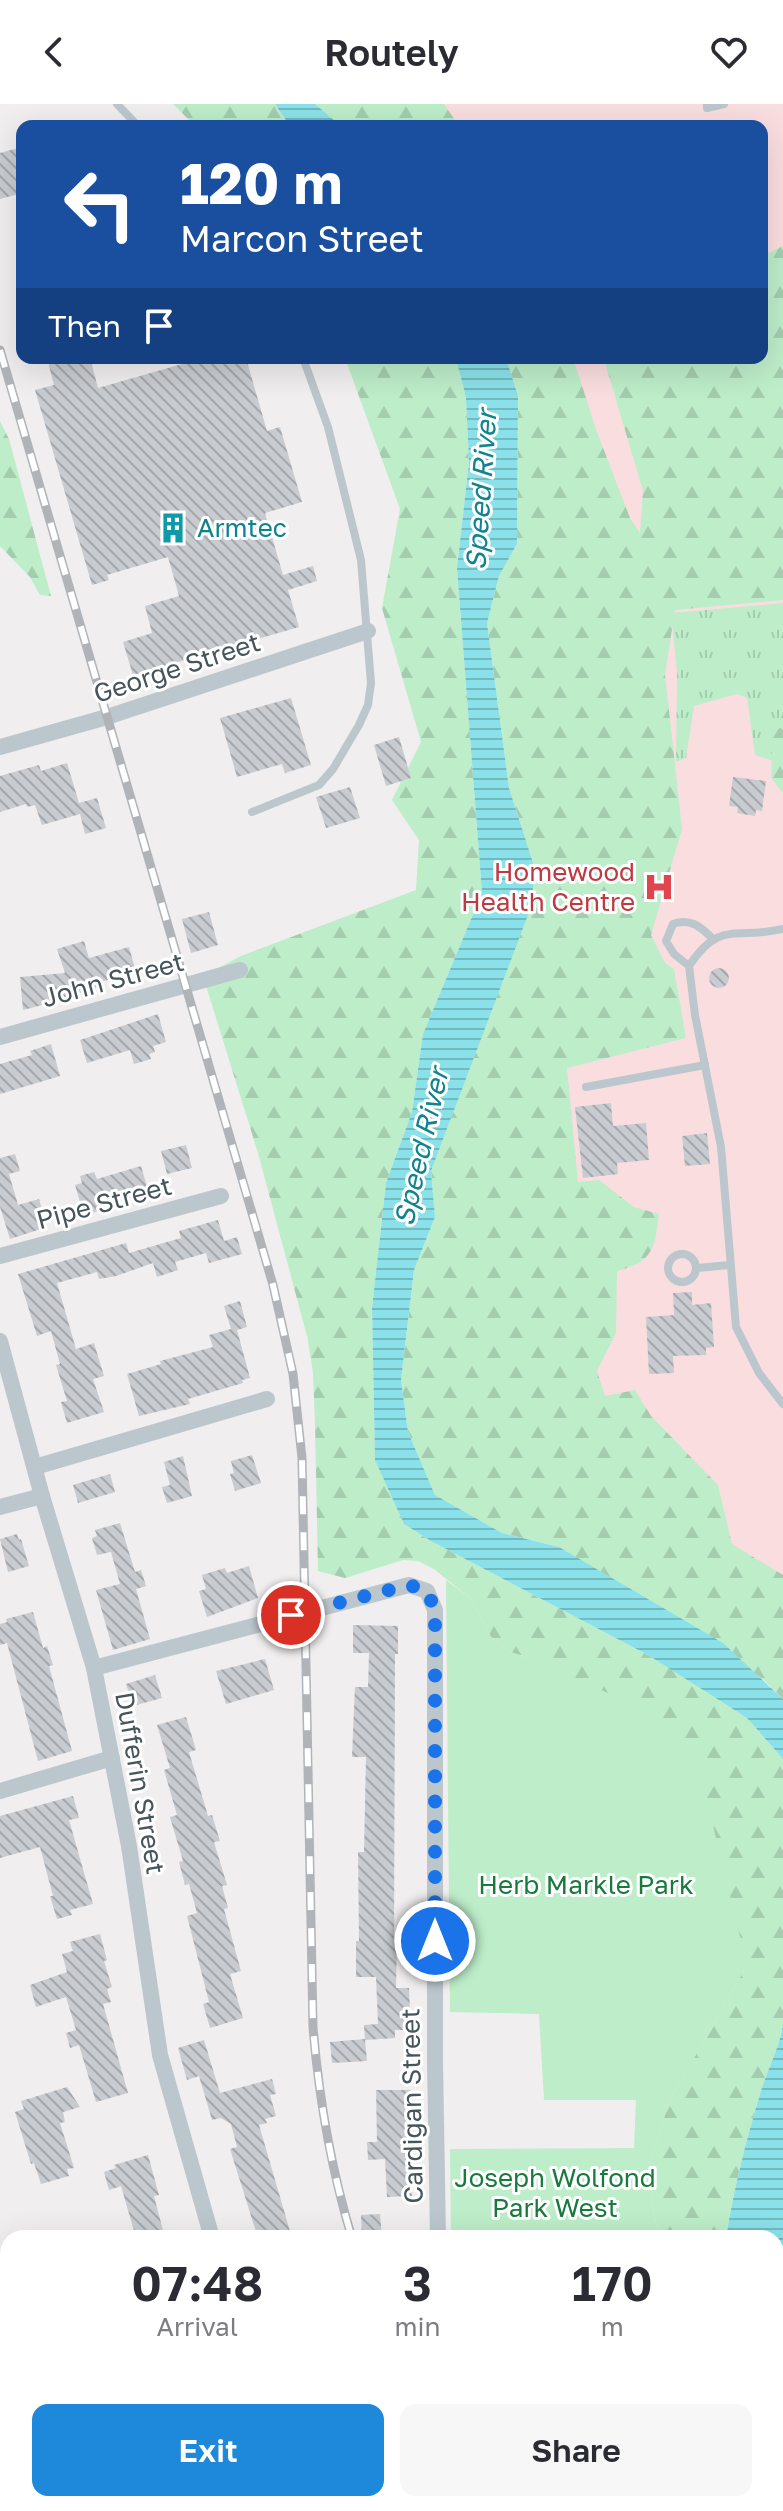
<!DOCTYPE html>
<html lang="en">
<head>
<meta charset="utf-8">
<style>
	body { margin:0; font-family:"Golos Text",sans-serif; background:#f7f7f7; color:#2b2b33; height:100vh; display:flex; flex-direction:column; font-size:30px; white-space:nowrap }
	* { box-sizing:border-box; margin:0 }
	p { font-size:26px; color:#7c7c81 }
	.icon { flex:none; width:44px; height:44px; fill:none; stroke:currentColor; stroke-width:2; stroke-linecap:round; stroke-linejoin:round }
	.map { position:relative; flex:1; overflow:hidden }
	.panel { position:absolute; left:0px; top:2126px; width:784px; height:282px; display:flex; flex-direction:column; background:#fff; border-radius:24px 24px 0 0; box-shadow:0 8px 32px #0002 }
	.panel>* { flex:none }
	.top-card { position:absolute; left:16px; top:16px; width:752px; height:244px; border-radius:16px; box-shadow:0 8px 32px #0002; background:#1a4fa0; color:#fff; overflow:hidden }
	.pin { position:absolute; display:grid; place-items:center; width:68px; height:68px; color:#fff; margin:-34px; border:4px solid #fff; border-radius:50%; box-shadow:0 2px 8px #0007 }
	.me { position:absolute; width:88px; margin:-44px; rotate:0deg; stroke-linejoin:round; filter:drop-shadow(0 0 6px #0008) }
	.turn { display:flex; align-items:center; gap:28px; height:168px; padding:0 32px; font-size:36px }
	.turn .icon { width:104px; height:104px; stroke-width:2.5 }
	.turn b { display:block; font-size:56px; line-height:68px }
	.then { display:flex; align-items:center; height:76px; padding:0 32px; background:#0003; gap:16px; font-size:30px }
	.eta { display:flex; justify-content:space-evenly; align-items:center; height:136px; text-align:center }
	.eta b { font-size:48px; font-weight:600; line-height:56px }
	.cta { display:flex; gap:16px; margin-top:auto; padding:16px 32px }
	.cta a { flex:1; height:92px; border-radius:16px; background:#1e88da; color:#fff; font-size:32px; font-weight:600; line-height:92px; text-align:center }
	.cta a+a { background:#f7f7f7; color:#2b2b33 }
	header { display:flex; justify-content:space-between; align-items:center; height:104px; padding:0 32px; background:#fff; font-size:36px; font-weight:600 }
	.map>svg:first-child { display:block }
</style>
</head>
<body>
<header><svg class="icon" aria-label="back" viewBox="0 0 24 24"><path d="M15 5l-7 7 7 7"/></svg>Routely<svg class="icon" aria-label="heart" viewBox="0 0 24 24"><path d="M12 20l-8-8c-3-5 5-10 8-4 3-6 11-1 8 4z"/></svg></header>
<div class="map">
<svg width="783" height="2407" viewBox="0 0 783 2407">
	<defs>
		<pattern id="grass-tufts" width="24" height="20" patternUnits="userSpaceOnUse" patternTransform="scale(2)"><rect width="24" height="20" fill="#bdedc9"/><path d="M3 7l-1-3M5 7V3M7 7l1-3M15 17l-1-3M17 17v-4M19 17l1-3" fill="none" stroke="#a4cdaf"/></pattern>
		<pattern id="forest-firs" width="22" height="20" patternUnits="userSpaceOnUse" patternTransform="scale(2)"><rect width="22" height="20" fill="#bdedc9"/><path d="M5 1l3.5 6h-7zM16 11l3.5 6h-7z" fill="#a4cdaf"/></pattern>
		<pattern id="water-rules" width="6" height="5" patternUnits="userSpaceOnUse" patternTransform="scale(2)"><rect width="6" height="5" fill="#8be1e9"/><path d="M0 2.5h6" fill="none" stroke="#73b9c0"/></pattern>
		<pattern id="building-back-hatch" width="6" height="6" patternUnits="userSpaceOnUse" patternTransform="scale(2)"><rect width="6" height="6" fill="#c8ccd0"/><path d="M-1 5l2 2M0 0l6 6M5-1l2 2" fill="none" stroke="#a4a8ac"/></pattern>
	</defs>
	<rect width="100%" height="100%" fill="#f0eeee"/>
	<polygon fill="#fadedf" points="346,0 783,0 783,1589 560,1436 514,254 762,254 762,22 365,22"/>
	<polygon fill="url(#grass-tufts)" points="783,499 783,660 755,651 747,594 737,590 694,602 686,654 676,658 677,569 671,509"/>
	<g fill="url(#forest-firs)">
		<polygon points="173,0 275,0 290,22 195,22"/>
		<polygon points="315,0 444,0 459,22 341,22"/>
		<path d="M783 142V496L675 506 665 570 682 725 651 831 665 859 674 865 686 934 567 964 578 1078 599 1076 634 1103 659 1110C655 1143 654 1158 617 1167L616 1229 597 1267 605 1292 635 1286 651 1312 718 1381 732 1440 783 1471V1595L763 1575 559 1443 502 1429 435 1391 408 1328 401 1276 414 1166 435 1113 431 1067 530 803 535 765 509 684 487 519 499 472 517 440 518 292 506 254H573L597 328 630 414 640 429 643 387 604 255 762 254V152Z"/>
		<path d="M345 254H456L466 294 469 358 457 464 482 789 423 930 412 1008 386 1079 372 1204 375 1355 404 1420 431 1437 648 1551 747 1614 783 1655V1921C779 1945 768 1964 761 1987 746 2036 734 2084 726 2134H659L647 2071 651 2052 670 1996 747 1861 542 1558 510 1548 491 1533 470 1494 434 1465 418 1457 403 1456 345 1474 318 1467 315 1320 313 1269 308 1236 258 1049 203 872 241 852 416 786 419 736 392 696 421 638 382 504 400 405Z"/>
		<polygon points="0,317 9,335 51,492 40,491 30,473 0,442"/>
		<polygon points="783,623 783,689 771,674 773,627"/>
		<polygon points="610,2400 738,2400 739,2407 607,2407"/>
	</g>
	<g fill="#bdedc9">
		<polygon points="446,1476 470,1494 491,1533 510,1548 542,1558 614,1592 697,1656 747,1861 670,1996 651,2052 647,2071 659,2134 451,2134 450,2045 634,2044 636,1996 544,1996 539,1910 450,1908"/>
		<polygon points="565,2400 676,2400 678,2407 566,2407"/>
	</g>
	<g fill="url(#water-rules)">
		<polygon points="275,0 315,0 341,22 290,22"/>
		<polygon points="456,254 506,254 518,292 517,440 499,472 487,519 509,684 535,765 531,803 431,1067 435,1113 414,1166 401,1276 408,1328 435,1391 502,1429 559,1443 723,1539 783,1595 783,1655 747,1614 648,1551 431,1437 404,1420 375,1356 372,1204 386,1079 412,1008 423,930 482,789 457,464 469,358 466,294"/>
		<path d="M783 1921V2407H739L738 2400H776V2134H726C734 2084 746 2036 761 1987 768 1964 779 1945 783 1921Z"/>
	</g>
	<g fill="url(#building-back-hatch)">
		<polygon points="22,43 22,89 0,95 0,49"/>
		<polygon points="47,254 90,254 98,284 203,254 246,254 267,327 280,323 302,398 265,409 283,471 313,462 317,477 288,486 299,523 133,571 123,538 152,529 145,502 179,492 168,453 107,471 109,476 92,481 35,286 54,281"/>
		<polygon points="291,594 311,661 285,669 282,660 237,673 220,614"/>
		<polygon points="399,633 411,674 386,682 374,641"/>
		<polygon points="67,659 79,699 97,694 106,724 85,730 80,710 42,721 35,701 27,703 26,700 0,708 0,672 39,661 41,667"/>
		<polygon points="733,673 766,677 762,707 756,706 755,712 737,709 738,703 729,702"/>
		<polygon points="350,683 360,714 326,724 316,693"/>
		<polygon points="209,808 218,841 191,849 182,815"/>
		<polygon points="84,837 89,854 129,843 136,868 97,879 98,883 50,899 23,906 20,873 65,869 57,845"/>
		<circle cx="719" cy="874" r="10"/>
		<polygon points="158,910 166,938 153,942 155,948 149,950 151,955 134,960 130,946 87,959 80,936"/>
		<polygon points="51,940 60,972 0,990 0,960 32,951 30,947"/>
		<polygon points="611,999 613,1022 646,1019 649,1056 617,1059 618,1070 583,1074 575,1003"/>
		<polygon points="707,1029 710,1060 685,1062 682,1032"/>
		<polygon points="186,1041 192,1064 167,1070 161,1047"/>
		<polygon points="15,1050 20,1067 9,1070 18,1101 39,1095 47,1123 10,1135 0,1103 0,1054"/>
		<polygon points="141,1062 148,1086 104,1099 106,1105 84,1111 75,1081 82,1079 80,1072 94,1068 97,1075"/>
		<polygon points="218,1116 224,1137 237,1133 242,1150 209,1159 206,1149 175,1158 178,1166 157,1173 153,1159 116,1172 99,1175 97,1168 57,1179 76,1245 94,1239 104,1272 93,1275 104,1308 67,1319 61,1298 67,1297 56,1261 60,1260 51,1227 37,1232 18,1170 126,1139 129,1149 181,1134 179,1127"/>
		<polygon points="692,1188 692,1201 711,1199 714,1243 706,1244 706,1251 673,1252 674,1269 649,1270 646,1213 674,1211 673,1189"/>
		<polygon points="240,1197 247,1223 237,1226 250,1274 242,1276 243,1279 188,1295 190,1300 139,1312 127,1270 161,1260 160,1257 213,1243 209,1231 231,1225 224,1202"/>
		<polygon points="252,1351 261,1379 235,1387 230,1370 234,1369 231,1357"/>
		<polygon points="183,1352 192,1392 167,1399 162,1383 170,1381 164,1358"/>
		<polygon points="110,1370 115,1388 78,1399 73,1381"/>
		<polygon points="120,1419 135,1468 141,1466 146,1482 136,1485 150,1535 113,1546 96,1486 120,1480 111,1448 97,1451 92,1434 97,1432 95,1426"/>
		<polygon points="17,1430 19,1436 21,1435 29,1462 8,1468 0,1435"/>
		<polygon points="249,1462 258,1494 207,1513 199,1487 206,1485 202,1471 225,1464 227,1469"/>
		<polygon points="33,1508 43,1544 47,1542 53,1561 49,1562 72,1647 38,1657 7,1539 0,1541 0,1520 7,1518 6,1515"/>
		<polygon points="353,1521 398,1522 398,1550 395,1550 394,1838 397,1838 396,1884 409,1884 410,1908 405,1909 406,1926 395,1926 395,1934 365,1936 367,1957 332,1959 330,1938 365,1935 364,1921 378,1920 376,1873 356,1873 356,1837 359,1837 358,1748 364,1748 366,1653 352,1653 353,1628 355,1583 368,1583 369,1549 353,1549"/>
		<polygon points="265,1555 274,1586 226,1600 216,1567"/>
		<polygon points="155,1571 162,1594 133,1602 126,1580"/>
		<polygon points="186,1613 196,1646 189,1648 208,1712 212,1711 220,1737 214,1738 227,1781 222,1782 228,1804 224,1805 241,1867 230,1870 243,1914 210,1924 203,1900 209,1898 187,1812 197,1809 189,1780 185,1781 179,1758 183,1757 170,1713 177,1711 164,1666 170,1664 157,1621"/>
		<polygon points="73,1692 79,1714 69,1716 93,1800 70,1806 72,1811 57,1815 50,1792 53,1792 40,1743 0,1754 0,1712"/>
		<polygon points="100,1830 107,1856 104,1857 112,1883 107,1885 111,1898 103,1900 128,1989 96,1998 79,1941 70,1944 66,1929 76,1926 66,1893 36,1903 30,1881 67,1868 62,1850 73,1847 70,1838"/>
		<polygon points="204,1936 220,1989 272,1975 276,1990 270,1991 276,2012 265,2015 267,2019 259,2021 292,2134 258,2134 230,2045 237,2043 231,2020 221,2014 212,2016 199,1972 187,1976 178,1944"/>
		<polygon points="67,1983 80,2003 63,2008 65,2018 60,2019 74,2064 67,2065 69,2072 41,2080 34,2059 31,2060 15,2008 24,2005 21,1997"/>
		<polygon points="376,1986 411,1986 411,2009 408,2009 412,2092 387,2093 385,2055 368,2056 367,2038 377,2038"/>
		<polygon points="148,2051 159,2091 154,2092 165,2134 136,2134 121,2082 109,2086 104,2068 116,2064 114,2061"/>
		<polygon points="380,2110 382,2134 362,2134 361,2111"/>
	</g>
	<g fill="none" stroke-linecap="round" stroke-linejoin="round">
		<g stroke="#bcc7cd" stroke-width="8">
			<polyline points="117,0 138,22"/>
			<polyline points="707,0 707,4 724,0"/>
			<polyline points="252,708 319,681 333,665 359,621 368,601 371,579 361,456 328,323 303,254"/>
			<path d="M783 825C736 836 720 815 689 862L695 911 721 1043 736 1223 759 1269 783 1300"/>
			<path d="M689 862 674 850 666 837 673 820C690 814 700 822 712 834"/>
			<polyline points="586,983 705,961"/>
			<circle cx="682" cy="1164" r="14"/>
			<polyline points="697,1164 730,1161"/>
			<polyline points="520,2400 520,2407"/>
		</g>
		<g stroke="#bcc7cd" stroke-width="16">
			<polyline points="0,643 107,613 368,527"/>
			<polyline points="0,933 240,866"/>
			<polyline points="0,1152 221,1092"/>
			<polyline points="0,1237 42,1392 94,1564 129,1742 160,1951 212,2134"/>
			<polyline points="35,1363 267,1295"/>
			<polyline points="0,1403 42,1392"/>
			<polyline points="94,1564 409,1481 427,1487 435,1506 435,1957 438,2134"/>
			<polyline points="0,1687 112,1654"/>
			<polyline points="287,2400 289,2407"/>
			<polyline points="416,2400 419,2407"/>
		</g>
		<polyline stroke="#bac7cf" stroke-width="22" points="372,2407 396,2400"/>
		<g stroke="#b0b4b8" stroke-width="9">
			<g id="rail">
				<path d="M0 246 273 1181 293 1270 302 1354 313 1923C319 1995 331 2065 352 2134"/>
				<polyline points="454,2400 457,2407"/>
			</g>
		</g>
		<use href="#rail" stroke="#fff" stroke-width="6" stroke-dasharray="18" stroke-linecap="butt"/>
	</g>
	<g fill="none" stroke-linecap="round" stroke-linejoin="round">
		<polyline stroke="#1a73e8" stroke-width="14" stroke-dasharray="0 25.2" points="291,1511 409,1481 427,1487 435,1506 435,1837"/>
	</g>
	<defs>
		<g id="building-bare" transform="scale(2.4)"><path d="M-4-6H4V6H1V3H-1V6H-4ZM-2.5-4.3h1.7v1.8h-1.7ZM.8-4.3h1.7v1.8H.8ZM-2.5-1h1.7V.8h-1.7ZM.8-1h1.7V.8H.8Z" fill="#0f9aa8" stroke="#fff" stroke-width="2.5" paint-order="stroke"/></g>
		<g id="hospital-bare" transform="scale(2.4)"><path d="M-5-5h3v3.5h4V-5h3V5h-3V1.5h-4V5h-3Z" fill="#e0444e" stroke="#fff" stroke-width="2.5" paint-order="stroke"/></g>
	</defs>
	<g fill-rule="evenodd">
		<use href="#building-bare" x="173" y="424"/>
		<use href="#hospital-bare" x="659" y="783"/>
	</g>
	<g text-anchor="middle" stroke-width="6" stroke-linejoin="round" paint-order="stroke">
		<g font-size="26" fill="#0d838f" stroke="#fff" text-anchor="start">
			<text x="197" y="433">Armtec</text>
		</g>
		<g font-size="26" fill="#46545b" stroke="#fff">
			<text transform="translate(177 564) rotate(-18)" y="9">George Street</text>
			<text transform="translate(113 876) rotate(-15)" y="9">John Street</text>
			<text transform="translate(104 1099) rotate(-15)" y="9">Pipe Street</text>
			<text transform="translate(140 1679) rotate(80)" y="9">Dufferin Street</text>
			<text transform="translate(412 2002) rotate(-91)" y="9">Cardigan Street</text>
		</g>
		<g font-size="26" fill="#be3a42" stroke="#fff" text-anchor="end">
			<text x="635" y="777">Homewood<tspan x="635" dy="30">Health Centre</tspan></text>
		</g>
		<g font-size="26" fill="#197a3d" stroke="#fff">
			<text x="586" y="1790">Herb Markle Park</text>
			<text x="555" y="2083">Joseph Wolfond<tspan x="555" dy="30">Park West</tspan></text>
		</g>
		<g font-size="28" font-style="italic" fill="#10838e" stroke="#fff">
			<text transform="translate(481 386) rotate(-86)" y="10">Speed River</text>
			<text transform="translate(421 1043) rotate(-77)" y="10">Speed River</text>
		</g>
	</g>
</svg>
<div class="pin" style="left:291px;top:1511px;background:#d93025"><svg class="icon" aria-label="arrive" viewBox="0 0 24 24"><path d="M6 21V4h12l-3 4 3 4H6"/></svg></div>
<svg class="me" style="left:435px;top:1837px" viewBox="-20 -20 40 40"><circle r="17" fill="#1a73e8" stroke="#fff" stroke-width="3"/><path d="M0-11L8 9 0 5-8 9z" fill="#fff"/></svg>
<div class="top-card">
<div class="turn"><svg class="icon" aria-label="left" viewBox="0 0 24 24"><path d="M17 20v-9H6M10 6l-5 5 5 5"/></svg><div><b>120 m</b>Marcon Street</div></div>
<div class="then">Then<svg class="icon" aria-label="arrive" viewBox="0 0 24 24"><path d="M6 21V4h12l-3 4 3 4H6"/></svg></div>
</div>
<section class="panel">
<div class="eta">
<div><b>07:48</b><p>Arrival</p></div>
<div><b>3</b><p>min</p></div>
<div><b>170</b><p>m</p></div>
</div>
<div class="cta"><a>Exit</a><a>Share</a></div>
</section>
</div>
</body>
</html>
